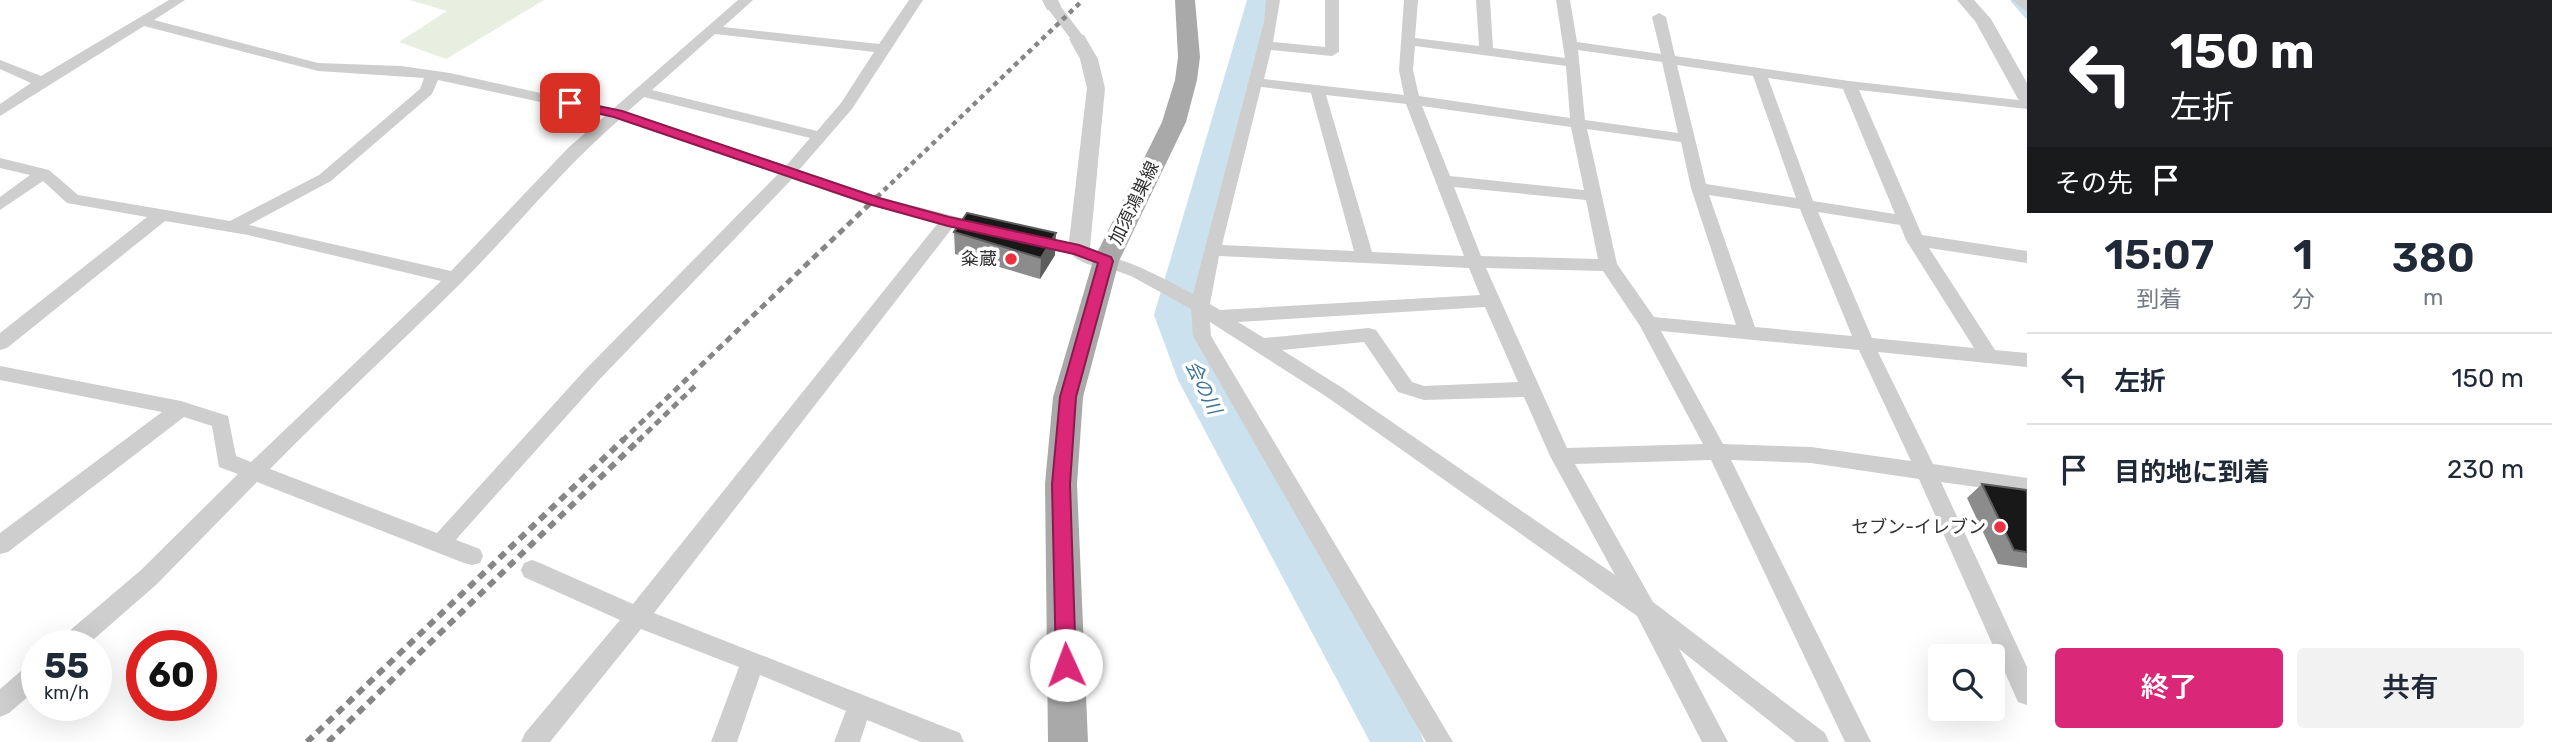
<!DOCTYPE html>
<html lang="ja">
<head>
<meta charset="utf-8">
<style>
	body { margin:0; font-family:Rubik,"Noto Sans JP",sans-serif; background:#f2f2f3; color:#1f2937; height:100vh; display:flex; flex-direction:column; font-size:26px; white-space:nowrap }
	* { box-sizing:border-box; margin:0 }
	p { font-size:23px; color:#747a83 }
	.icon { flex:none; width:38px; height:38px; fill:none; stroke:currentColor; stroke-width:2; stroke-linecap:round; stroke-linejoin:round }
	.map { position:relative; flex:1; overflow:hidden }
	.sheet { display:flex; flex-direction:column; background:#fff; width:525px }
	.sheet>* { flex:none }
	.hud { background:#202124; color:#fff; overflow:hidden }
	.buttons { position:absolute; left:1928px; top:644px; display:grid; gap:14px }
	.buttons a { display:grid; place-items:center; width:77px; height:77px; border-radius:7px; background:#fff; box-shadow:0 7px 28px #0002; font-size:35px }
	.speed { position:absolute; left:21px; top:630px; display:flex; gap:14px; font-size:35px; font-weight:700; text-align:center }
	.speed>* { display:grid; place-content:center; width:91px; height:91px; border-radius:50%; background:#fff; box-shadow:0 7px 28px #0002; line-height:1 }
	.speed small { font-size:18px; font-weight:400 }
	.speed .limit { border:10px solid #d22; background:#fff; color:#111 }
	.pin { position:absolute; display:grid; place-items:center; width:60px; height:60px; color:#fff; margin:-30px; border-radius:14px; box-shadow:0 4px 10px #0006 }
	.me { position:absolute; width:77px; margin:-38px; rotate:358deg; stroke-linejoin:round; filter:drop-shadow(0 0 5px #0008) }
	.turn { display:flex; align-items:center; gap:24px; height:147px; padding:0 28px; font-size:32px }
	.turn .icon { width:91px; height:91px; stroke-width:2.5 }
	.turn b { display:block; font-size:49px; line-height:60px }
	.then { display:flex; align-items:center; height:66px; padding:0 28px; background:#0003; gap:14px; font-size:26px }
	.eta { display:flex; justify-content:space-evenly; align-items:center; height:119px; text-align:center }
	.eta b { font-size:42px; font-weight:600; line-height:49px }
	.button { display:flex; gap:14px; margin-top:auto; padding:14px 28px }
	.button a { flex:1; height:80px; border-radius:7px; background:#db2777; color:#fff; font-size:28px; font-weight:600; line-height:80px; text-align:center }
	.button a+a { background:#f2f2f3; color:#1f2937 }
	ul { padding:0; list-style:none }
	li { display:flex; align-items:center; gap:21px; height:91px; padding:0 28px; border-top:2px solid #e0e1e3 }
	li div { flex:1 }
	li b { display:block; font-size:26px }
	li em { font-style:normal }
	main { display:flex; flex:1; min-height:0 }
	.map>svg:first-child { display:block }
</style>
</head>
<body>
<main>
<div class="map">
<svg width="2027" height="742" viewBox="0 0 2027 742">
	<rect width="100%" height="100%" fill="#fff"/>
	<polygon fill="#e8eee0" points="410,0 544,0 446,59 399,42 447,11"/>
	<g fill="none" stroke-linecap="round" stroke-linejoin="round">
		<polyline stroke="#cce1ee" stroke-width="5" points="2013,0 2027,16"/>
		<polygon fill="#cce1ee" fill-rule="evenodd" points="1247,0 1275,0 1192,315 1218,379 1417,724 1424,742 1370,742 1178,380 1154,315"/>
		<g fill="#cecece" fill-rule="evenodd">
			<path d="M169 0H185L154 20 318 63 401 66 450 73 613 109 738 0H753L723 27 879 44 909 0H923L852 109 799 170 879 197 989 225 991 229 983 234 953 227 654 613 960 733 964 742H921L867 720 860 742H834L846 711 760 675 737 742H711L739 667 641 629 550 742H521L525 733 620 620 524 577 521 570 524 563 532 560 540 563 633 604 938 223 868 205 792 179 598 381 460 535 456 540 480 549 483 556 480 563 472 565 464 563 257 482 157 584 86 646H57L61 638 141 570 238 474 219 467 212 426 184 417 8 552 0 554V533L162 412 0 380V366L181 401 228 416 236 456 251 462 441 281 248 235 165 221 7 348 0 350V333L147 217 67 203 43 181 0 210V197L30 175 0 168V158L49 170 78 195 230 221 319 175 420 89 424 78 318 71 144 26 0 116V104L31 83 0 69V60L41 76ZM715 34 874 52 841 103 817 131 652 90ZM438 80 605 116 569 147 451 271 249 225 331 181 432 94ZM644 97 810 138 786 166 627 112ZM619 120 778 174 584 371 437 533 270 469C332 406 397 346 460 284 514 230 561 170 619 120Z"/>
			<path d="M1266 0H1280L1273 42 1325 47V0H1339V52L1332 56 1271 50 1264 79 1404 95 1399 70 1404 0H1418L1415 38 1479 46 1476 0H1490L1493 48 1565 58 1556 0H1570L1577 42 1661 54 1652 17 1659 13 1666 17 1675 56 1849 81 2027 101V109L1859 90 1922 235 2027 251V263L1929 248 1995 350 2027 353V367L1878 352 1933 464 2027 478V494L1941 482 2027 667V705L2018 702 1919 479 1811 463 1731 460 1871 742H1845L1711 460 1575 464 1653 602 1825 733 1829 742H1796L1679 649 1728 742H1702L1637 616 1327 397 1210 322 1211 336 1453 742H1426L1193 336 1191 309 1131 276 1100 265 1097 261 1106 255C1137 264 1165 279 1193 294L1264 22ZM1415 46 1566 66 1570 118 1419 96 1413 70ZM1578 50 1662 62 1678 133 1585 120ZM1677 65 1753 76 1796 198 1706 184ZM1768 78 1843 89 1895 214 1813 201ZM1261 87 1311 93 1354 251 1222 245ZM1326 95 1406 104 1464 256 1372 252ZM1422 106 1571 127 1584 190 1450 176ZM1587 129 1681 142 1691 188 1736 325 1654 317 1617 264ZM1454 187 1586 200 1598 259 1481 256ZM1709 195 1800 209 1852 336 1755 327ZM1818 212 1900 225 1906 240 1974 348 1872 338ZM1219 256 1469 268 1480 295 1220 310 1210 304ZM1486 268 1603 271 1640 326 1703 444 1567 448ZM1485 307 1518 382 1424 386 1412 382 1376 330 1369 328 1264 338 1238 322ZM1661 331 1859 350 1911 461 1811 447 1723 444ZM1364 342 1398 392 1424 400 1524 397 1550 456 1615 575 1341 387 1282 350Z"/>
			<polygon points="2012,0 2027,0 2027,12"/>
			<polygon points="1053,2 1058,3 1083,36 1083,42 1073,42 1048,9 1048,3"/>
			<polygon points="1029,233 1085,246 1088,250 1079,256 1023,243 1020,239"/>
			<polygon points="37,662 37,689 9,713 0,717 0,689 28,665"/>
		</g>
		<g fill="#cecece" fill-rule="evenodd">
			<polygon points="1042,0 1058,0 1061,6 1059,10 1047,10"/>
			<polygon points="1957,0 1974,0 1991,19 2027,83 2027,105 2018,99 1975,21"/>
			<path d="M1078 34 1084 35 1098 59 1105 88 1090 248 1114 256 1117 261 1114 266C1100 270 1076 263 1068 250L1087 88 1080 59 1069 39Z"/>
		</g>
		<polygon fill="#a9a9a9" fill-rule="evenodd" points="1175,0 1195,0 1200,57 1197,80 1186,122 1119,261 1083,397 1077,484 1088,742 1048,742 1045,484 1053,397 1093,261 1162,122 1175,80 1178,57"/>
		<polyline stroke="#868686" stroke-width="4.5" stroke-dasharray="5 4.5" stroke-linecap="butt" points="877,197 1083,0"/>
		<g stroke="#868686" stroke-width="5" stroke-dasharray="7 5" stroke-linecap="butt">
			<polyline points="622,441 878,196"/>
			<polyline points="638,441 698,383"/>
		</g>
		<g stroke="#868686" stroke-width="6" stroke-dasharray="8 6" stroke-linecap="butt">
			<polyline points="307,742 624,439"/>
			<polyline points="328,742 640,439"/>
		</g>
	</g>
	<g fill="#8c8c8c">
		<polygon points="954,232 1055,255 1040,279 955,254"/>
		<polygon points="1982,484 2027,493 2027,568 1998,564 1967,498"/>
	</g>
	<polygon fill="#5d5d5d" points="1056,233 1055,255 1040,279 1041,258"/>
	<g fill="#181818" stroke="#5d5d5d" stroke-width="2">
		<polygon points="967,213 1056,233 1041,258 954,232"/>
		<polygon points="1982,484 2026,490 2027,493 2027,552 2014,550"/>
	</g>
	<polygon fill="#db2777" stroke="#8e194d" stroke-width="2" points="570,100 622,111 879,198 949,217 1079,245 1111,257 1113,261 1076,397 1070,484 1076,665 1073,671 1066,674 1059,671 1056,665 1052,484 1060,397 1098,263 1074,254 948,226 869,204 614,117 565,106 563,103"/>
	<g fill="#ec303f" stroke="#fff" stroke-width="2.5">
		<circle cx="1011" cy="259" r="7"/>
		<circle cx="2000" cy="527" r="7"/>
	</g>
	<g text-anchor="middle" stroke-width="7" stroke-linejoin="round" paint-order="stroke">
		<g font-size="18" fill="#313131" stroke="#fff">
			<text transform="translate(1134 203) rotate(-64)" y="6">加須鴻巣線</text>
		</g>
		<g font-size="18" fill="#313131" stroke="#fff" text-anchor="end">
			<text x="997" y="265">粂蔵</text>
			<text x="1986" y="533">セブン-イレブン</text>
		</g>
		<g font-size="19" font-style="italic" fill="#3b7498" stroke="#fff">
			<text transform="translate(1204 387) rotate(64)" y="7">会の川</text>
		</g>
	</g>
</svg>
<div class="buttons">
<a><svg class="icon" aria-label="search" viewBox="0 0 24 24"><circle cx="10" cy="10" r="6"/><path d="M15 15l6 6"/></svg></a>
</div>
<div class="speed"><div>55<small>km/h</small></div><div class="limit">60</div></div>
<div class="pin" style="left:570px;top:103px;background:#d93025"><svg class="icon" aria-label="arrive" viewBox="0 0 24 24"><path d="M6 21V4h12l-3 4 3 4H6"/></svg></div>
<svg class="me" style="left:1066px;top:665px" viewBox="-20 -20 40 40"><circle r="19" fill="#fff"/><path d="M0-13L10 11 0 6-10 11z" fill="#db2777"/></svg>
</div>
<section class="sheet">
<div class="hud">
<div class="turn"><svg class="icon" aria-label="left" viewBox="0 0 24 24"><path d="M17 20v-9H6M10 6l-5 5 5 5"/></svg><div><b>150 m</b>左折</div></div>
<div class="then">その先<svg class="icon" aria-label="arrive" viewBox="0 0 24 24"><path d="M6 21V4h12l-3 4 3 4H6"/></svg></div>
</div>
<div class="eta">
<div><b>15:07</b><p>到着</p></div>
<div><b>1</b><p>分</p></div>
<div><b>380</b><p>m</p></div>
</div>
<ul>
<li><svg class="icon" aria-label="left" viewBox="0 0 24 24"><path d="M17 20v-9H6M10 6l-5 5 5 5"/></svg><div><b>左折</b></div><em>150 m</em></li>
<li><svg class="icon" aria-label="arrive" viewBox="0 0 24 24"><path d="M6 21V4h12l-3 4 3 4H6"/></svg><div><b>目的地に到着</b></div><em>230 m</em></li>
</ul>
<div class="button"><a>終了</a><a>共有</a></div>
</section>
</main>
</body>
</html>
